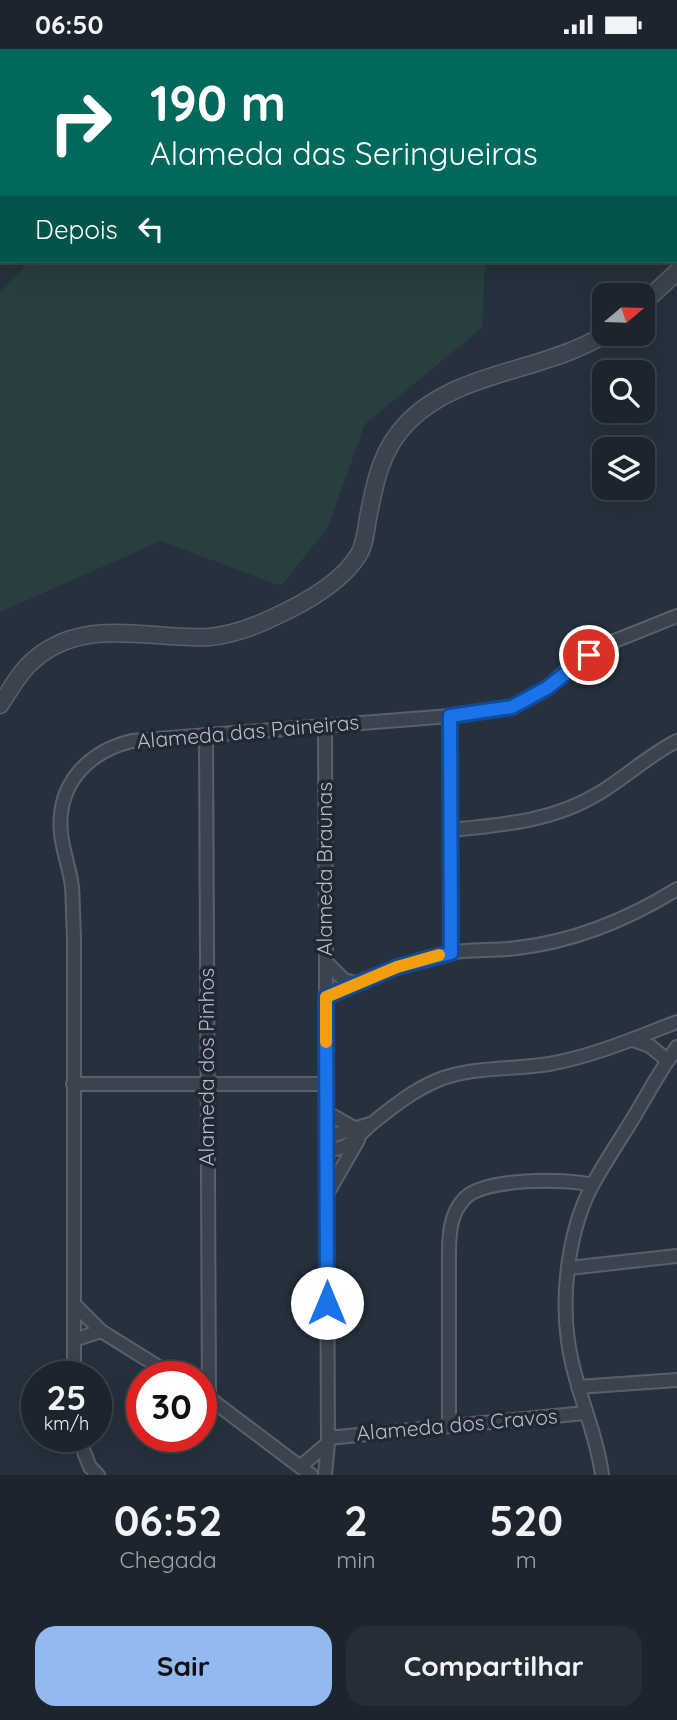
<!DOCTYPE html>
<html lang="pt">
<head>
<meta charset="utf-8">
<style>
	body { margin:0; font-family:Quicksand,sans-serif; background:#252d36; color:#f1f3f6; height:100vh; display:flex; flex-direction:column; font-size:26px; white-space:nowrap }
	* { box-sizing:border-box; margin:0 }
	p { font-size:23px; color:#a0a5aa }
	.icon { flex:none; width:38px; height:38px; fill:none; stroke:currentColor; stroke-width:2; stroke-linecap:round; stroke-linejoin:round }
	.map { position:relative; height:1426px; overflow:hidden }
	.panel { display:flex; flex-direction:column; background:#1c252e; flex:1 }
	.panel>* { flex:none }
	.guide { position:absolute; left:0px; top:0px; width:677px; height:214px; box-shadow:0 7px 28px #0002,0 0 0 2px #3a424a; background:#00695c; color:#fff; overflow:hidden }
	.needle { width:46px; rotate:71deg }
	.buttons { position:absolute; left:592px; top:234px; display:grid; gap:14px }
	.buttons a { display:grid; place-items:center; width:63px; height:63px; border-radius:14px; background:#1c252e; box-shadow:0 7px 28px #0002,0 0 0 2px #3a424a; font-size:35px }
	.speed { position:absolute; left:21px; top:1312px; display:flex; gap:14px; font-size:35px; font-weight:700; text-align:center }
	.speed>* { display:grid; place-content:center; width:91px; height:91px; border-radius:50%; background:#1c252e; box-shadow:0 7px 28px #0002,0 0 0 2px #3a424a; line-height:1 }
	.speed small { font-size:18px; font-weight:400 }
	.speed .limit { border:10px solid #d22; background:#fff; color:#111 }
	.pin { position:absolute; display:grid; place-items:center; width:60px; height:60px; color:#fff; margin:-30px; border:4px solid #fff; border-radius:50%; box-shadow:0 2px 7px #0007 }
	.me { position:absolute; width:77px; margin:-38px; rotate:0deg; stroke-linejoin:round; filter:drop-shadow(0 0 5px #0008) }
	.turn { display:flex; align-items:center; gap:24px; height:147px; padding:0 35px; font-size:32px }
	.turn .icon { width:91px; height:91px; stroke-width:2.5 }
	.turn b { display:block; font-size:49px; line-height:60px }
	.then { display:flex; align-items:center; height:66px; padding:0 35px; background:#0003; gap:14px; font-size:26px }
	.eta { display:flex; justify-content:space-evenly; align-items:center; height:119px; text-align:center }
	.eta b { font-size:42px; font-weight:700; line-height:49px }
	.primary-button { display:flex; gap:14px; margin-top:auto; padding:14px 35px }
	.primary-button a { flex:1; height:80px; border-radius:21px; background:#93b9f1; color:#111; font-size:28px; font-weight:700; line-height:80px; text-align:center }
	.primary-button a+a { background:#252d36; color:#f1f3f6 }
	.status { display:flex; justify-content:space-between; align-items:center; height:49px; padding:0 35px; background:#1c252e; direction:ltr }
	.status svg { height:19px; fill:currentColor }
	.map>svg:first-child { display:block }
</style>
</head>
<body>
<div class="status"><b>06:50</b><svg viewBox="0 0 49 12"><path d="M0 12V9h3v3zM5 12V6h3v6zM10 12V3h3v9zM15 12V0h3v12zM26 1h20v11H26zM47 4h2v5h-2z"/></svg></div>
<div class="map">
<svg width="677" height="1426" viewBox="0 0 677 1426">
	<rect width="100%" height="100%" fill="#26313d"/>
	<g fill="#293e3f">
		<polygon points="236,0 472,0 473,2 236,2"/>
		<polygon points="25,212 485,212 482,279 365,375 328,478 281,537 161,492 0,563 0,243 22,222"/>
	</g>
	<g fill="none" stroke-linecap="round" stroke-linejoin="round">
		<g stroke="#58616b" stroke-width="16">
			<g id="minor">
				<polyline points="594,0 597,2"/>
				<polyline points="32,2 37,0"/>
				<polyline points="0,12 2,11"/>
				<polyline points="676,147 677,149"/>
				<polyline points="450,667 451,904"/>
				<polyline points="325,676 328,1394 325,1426"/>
				<polyline points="206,686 209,1349"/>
				<path d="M450 781C503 776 555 772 601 743 627 727 649 706 677 692"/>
				<polyline points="326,913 344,931 356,934"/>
				<path d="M326 948C365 929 405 913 447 904 470 900 494 902 517 899 576 892 627 871 677 840"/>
				<polyline points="633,991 650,997 667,1011"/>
				<polyline points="73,1035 326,1035"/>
				<polyline points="326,1063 354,1079"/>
				<polyline points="327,1088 370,1075"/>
				<path d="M327 1101C351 1101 358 1085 375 1072 395 1056 414 1041 438 1031 473 1017 513 1021 549 1015 594 1007 635 989 677 973"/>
				<polyline points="327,1145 358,1091"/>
				<polyline points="569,1219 677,1207"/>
				<polyline points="74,1255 101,1282 175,1328"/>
				<polyline points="74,1291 101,1282"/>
				<path d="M74 1328V887C73 870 73 854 72 838 70 820 63 803 61 785 56 736 87 703 132 692L450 667 512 658 547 639 568 620 612 593 677 567"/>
				<polyline points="578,1338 677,1331"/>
				<polyline points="205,1346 311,1426"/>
				<path d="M449 1377V1205C449 1186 450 1164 465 1149 485 1129 565 1129 592 1136"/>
				<polyline points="78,1388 90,1418 98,1426"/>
				<polyline points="328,1389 585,1364"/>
				<polyline points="301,1417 328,1394"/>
				<path d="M602 1426C596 1380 574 1338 568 1292 561 1243 569 1179 593 1135 604 1115 617 1095 629 1076 645 1050 659 1023 677 998"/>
			</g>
		</g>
		<g stroke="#58616b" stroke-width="19">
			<g id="tertiary">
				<polyline points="642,255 677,223"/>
				<path d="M0 656C11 640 20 622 35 610 85 567 151 591 209 588 231 586 251 579 270 570 299 557 342 534 359 505 365 495 366 481 368 469 375 433 381 400 408 373 459 321 545 323 605 285"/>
			</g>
		</g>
		<use href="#minor" stroke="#3a434e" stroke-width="12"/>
		<use href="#tertiary" stroke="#3a434e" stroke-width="16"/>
	</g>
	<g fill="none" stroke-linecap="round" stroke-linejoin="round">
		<g stroke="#114b97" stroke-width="18">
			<polyline id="route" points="327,1254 326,948 397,918 451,904 450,667 512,658 547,639 589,606"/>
		</g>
		<use href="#route" stroke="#1a73e8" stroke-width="12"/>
		<polyline stroke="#f59e0b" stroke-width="12" points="326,993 326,948 397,918 439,906"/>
	</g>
	<g text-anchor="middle" stroke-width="7" stroke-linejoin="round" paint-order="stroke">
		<g font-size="21" fill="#b6bec8" stroke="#1f2833">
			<text transform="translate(248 683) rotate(-5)" y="7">Alameda das Paineiras</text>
			<text transform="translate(325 820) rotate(-90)" y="7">Alameda Braunas</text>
			<text transform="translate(207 1018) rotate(-90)" y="7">Alameda dos Pinhos</text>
			<text transform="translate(457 1376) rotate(-5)" y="7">Alameda dos Cravos</text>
		</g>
	</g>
</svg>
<div class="buttons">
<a><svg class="needle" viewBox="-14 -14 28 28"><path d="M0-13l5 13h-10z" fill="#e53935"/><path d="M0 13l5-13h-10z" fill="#a0a5aa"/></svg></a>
<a><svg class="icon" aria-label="search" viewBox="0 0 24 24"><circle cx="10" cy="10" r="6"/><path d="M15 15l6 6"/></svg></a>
<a><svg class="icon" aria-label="layers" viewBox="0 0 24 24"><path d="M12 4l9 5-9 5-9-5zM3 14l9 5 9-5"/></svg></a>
</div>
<div class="speed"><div>25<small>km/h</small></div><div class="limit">30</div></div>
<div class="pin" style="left:589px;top:606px;background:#d93025"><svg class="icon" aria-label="arrive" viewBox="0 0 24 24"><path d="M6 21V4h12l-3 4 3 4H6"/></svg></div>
<svg class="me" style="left:327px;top:1254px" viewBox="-20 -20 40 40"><circle r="19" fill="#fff"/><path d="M0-13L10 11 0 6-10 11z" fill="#1a73e8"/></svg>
<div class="guide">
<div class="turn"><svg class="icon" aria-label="right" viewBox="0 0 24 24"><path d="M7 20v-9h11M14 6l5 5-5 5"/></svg><div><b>190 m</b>Alameda das Seringueiras</div></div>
<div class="then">Depois<svg class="icon" aria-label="left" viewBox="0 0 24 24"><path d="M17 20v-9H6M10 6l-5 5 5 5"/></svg></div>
</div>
</div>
<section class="panel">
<div class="eta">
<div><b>06:52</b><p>Chegada</p></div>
<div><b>2</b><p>min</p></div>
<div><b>520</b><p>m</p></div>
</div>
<div class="primary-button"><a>Sair</a><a>Compartilhar</a></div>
</section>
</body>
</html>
